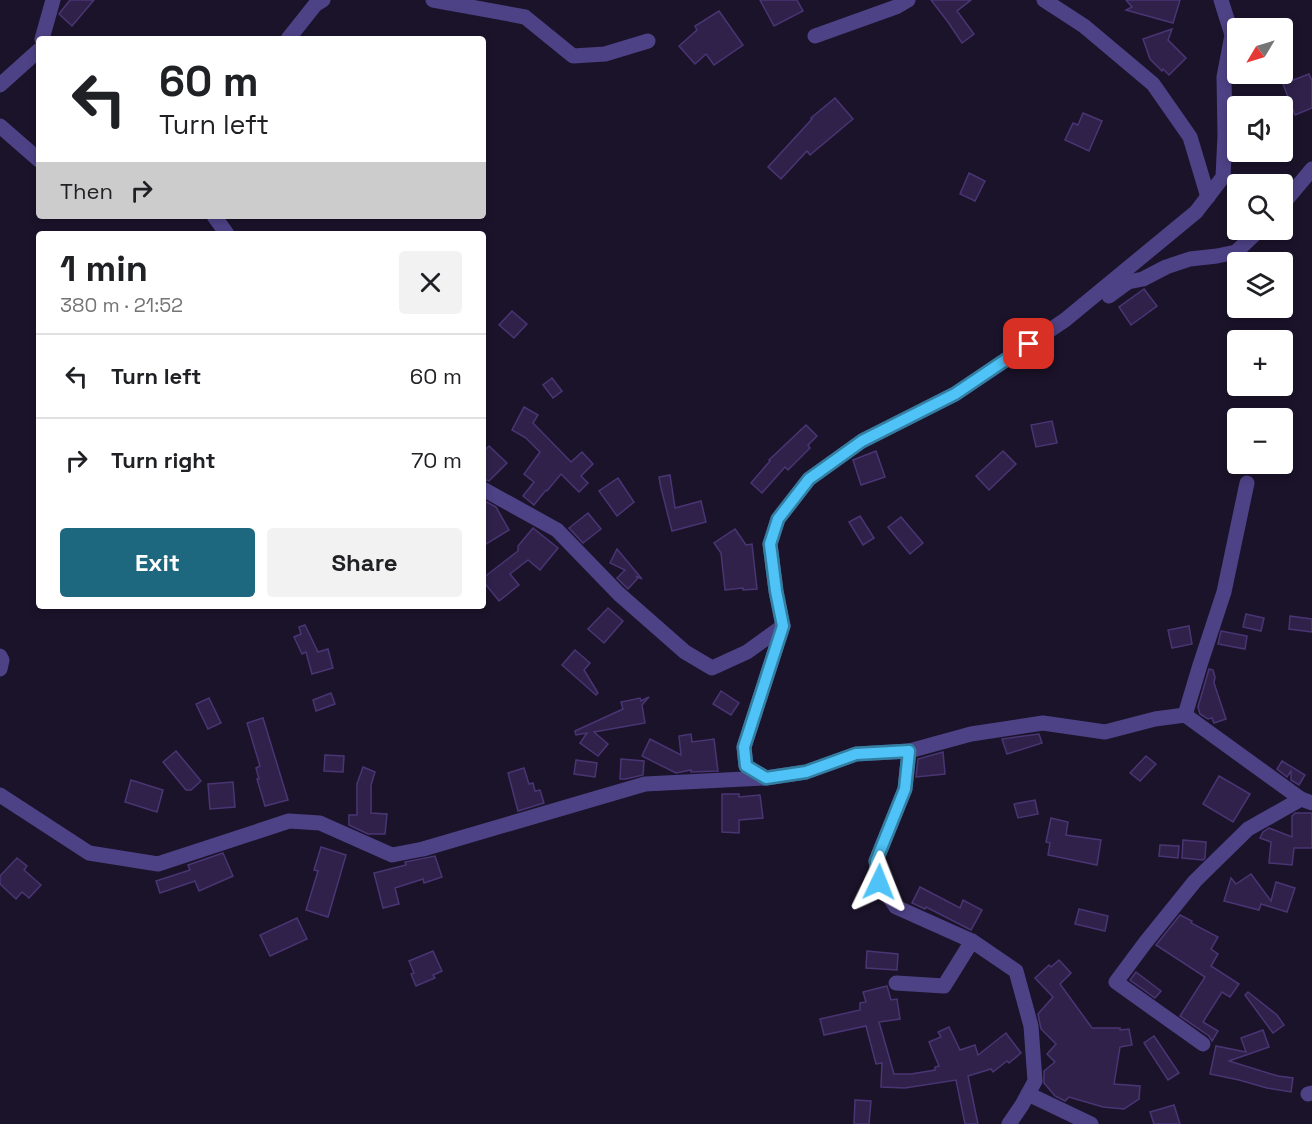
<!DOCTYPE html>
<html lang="en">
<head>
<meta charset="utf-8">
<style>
	body { margin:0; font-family:"Space Grotesk",sans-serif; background:#f2f2f2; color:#202124; height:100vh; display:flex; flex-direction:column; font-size:22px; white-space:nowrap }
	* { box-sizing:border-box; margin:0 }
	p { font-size:20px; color:#757577 }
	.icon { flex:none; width:33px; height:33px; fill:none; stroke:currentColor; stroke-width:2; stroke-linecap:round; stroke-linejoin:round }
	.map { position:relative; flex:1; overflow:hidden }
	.drawer { position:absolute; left:36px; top:231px; width:450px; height:378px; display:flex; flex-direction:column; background:#fff; border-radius:6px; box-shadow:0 3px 9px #0003 }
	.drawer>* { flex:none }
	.top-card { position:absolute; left:36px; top:36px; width:450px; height:183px; border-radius:6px; box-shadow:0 3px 9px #0003; background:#fff; color:#202124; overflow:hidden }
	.needle { width:39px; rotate:232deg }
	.fabs { position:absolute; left:1227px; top:18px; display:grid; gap:12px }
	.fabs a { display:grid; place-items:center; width:66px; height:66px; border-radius:6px; background:#fff; box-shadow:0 3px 9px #0003; font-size:30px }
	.pin { position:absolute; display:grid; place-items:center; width:51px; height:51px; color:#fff; margin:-26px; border-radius:12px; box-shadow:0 3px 9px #0006 }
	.me { position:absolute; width:66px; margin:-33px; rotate:2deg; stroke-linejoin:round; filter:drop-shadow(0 0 4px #0008) }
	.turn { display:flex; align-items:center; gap:21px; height:126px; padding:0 24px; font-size:27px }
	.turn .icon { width:78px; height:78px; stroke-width:2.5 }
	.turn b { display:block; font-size:42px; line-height:51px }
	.then { display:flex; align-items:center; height:57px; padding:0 24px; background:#0003; gap:12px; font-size:22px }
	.round { display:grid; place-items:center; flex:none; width:63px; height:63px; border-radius:6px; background:#f2f2f2 }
	.head { display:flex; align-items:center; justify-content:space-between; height:102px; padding:0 24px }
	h1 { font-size:36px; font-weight:800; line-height:45px }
	.cta { display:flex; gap:12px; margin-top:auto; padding:12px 24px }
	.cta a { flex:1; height:69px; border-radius:6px; background:#1d677f; color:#fff; font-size:24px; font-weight:800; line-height:69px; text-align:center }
	.cta a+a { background:#f2f2f2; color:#202124 }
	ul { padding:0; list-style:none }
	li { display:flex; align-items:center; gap:18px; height:84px; padding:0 24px; border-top:2px solid #e0e0e0 }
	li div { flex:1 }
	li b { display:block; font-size:22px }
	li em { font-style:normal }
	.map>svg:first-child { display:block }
</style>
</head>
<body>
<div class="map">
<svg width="1312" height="1124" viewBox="0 0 1312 1124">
	<rect width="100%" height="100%" fill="#1b132a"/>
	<g fill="#2f214a" stroke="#4a3574" stroke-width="1.5">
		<polygon points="70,0 94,0 72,26 59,14"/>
		<polygon points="760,0 797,0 803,11 774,26"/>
		<polygon points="931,0 971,0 957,11 974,34 962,43 948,22"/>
		<polygon points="1126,0 1180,0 1173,23 1126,10 1132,7"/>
		<polygon points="719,11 743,45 714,65 706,54 695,64 679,46 697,30 695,26"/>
		<polygon points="1172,29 1168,40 1186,58 1169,75 1163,69 1162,71 1150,59 1143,39"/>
		<polygon points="1309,74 1312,81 1312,108 1295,115 1283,84"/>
		<polygon points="835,98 853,119 810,155 807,151 781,179 768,167 812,119 811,118"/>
		<polygon points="1083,113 1102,121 1089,151 1065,140 1073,123 1078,125"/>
		<polygon points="969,173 985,181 975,201 960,194"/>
		<polygon points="1144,289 1157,306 1131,325 1119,307"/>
		<polygon points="512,311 527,324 514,338 499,325"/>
		<polygon points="552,378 562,391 553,398 543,385"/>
		<polygon points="524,407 538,415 533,423 571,462 582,452 593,464 581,476 588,483 579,492 561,474 547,491 546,490 534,505 523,496 534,482 524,474 540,452 526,438 512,430"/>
		<polygon points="1052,421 1057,443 1036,447 1031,425"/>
		<polygon points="806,425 817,436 808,445 810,448 788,470 785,467 762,493 751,483 770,461 769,460"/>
		<polygon points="489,446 507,463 489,481 483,479 483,452"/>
		<polygon points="876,451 885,477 861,485 853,460"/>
		<polygon points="1003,451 1016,464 989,490 976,476"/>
		<polygon points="670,475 675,508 701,501 706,522 672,531 661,488 659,477"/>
		<polygon points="618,478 634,502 617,516 599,491"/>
		<polygon points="487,502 496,507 509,530 483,546 483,505"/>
		<polygon points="588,513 601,529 583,543 569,528"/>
		<polygon points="860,516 874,538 863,545 849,522"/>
		<polygon points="901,517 923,543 910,554 888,527"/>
		<polygon points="533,528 558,548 540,570 528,560 510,574 519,585 499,601 483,581 483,578 518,551 518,546"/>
		<polygon points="735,529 746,545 752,544 757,589 743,590 743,588 725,590 721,553 714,543"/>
		<polygon points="617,549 642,579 636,576 638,578 628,589 617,578 625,570 610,563"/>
		<polygon points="608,608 623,621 604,643 588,629"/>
		<polygon points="1246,614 1264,618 1261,631 1243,627"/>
		<polygon points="1290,616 1312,619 1312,632 1289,629"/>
		<polygon points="305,625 318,652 328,649 333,668 312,674 306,652 302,654 294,637 301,634 299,627"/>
		<polygon points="1189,626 1192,644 1172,648 1168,630"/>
		<polygon points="1221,631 1247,636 1245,649 1218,644"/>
		<polygon points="575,650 590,663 584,670 598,693 596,695 562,665"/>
		<polygon points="1209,669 1213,670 1215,677 1214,683 1226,719 1214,723 1212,718 1208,719 1200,714 1198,707"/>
		<polygon points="721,691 739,703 731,715 713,704"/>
		<polygon points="331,693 335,704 316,711 313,700"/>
		<polygon points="649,697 642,705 645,723 594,732 608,744 598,756 580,743 587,733 576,735 575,731 623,709 621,702 640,698 641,701"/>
		<polygon points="209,698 221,723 208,729 196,704"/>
		<polygon points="263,718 288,800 265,806 257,779 259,779 256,768 260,766 247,723"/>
		<polygon points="691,734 692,742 714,739 718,771 691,772 691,770 676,773 642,756 650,739 681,755 679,736"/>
		<polygon points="1039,734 1042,743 1007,754 1002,739"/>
		<polygon points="176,751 201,781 191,790 186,790 163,762"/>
		<polygon points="943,752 945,774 916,777 918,759"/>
		<polygon points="325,755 344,756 343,772 324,771"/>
		<polygon points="1146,756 1156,764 1140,781 1130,773"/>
		<polygon points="621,759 644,761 643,775 626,779 620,779"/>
		<polygon points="576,760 597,763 595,777 574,774"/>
		<polygon points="1282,761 1305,775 1299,785 1291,780 1291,771 1287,777 1277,769"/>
		<polygon points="363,767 375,772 371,785 371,813 387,814 385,834 368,834 349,825 349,815 357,815 357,784"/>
		<polygon points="524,768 529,784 533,783 535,791 540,790 544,803 518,811 508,773"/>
		<polygon points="1219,776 1250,794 1233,822 1203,804"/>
		<polygon points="131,780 163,790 157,812 125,802"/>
		<polygon points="233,782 235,807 210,809 208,784"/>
		<polygon points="722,794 739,794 739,797 760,795 763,818 739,820 739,833 722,832"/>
		<polygon points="1035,800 1038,814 1018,818 1014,804"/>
		<polygon points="1295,813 1312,813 1312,848 1294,848 1292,865 1269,863 1271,842 1260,838 1263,832 1269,828 1292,837 1292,816"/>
		<polygon points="1051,818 1068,822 1066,835 1101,840 1097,865 1048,855 1050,843 1046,842"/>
		<polygon points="1183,840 1206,842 1205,858 1203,860 1182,858"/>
		<polygon points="1160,845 1179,846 1178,858 1159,856"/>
		<polygon points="321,847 346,855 328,917 306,910 318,871 314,870"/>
		<polygon points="223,853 233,876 199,891 195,881 160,893 156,881 190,870 188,865"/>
		<polygon points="435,856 442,877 424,883 423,879 395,888 399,904 383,908 374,873 406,865 405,862"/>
		<polygon points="17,858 27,866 24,870 41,885 29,898 22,892 16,899 0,884 0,876"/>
		<polygon points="1251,874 1271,901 1276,882 1295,888 1287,912 1261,904 1259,910 1224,901 1231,878 1236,884"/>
		<polygon points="920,887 960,908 963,900 982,910 971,930 926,907 925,909 912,903"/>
		<polygon points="1079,909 1108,916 1105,931 1075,924"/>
		<polygon points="1180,915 1192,921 1191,923 1218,937 1211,949 1218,954 1211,966 1239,984 1230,997 1222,992 1203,1022 1218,1031 1212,1041 1209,1036 1180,1016 1205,977 1156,945"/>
		<polygon points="297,918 307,939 270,956 260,935"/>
		<polygon points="433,951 442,971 433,975 435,978 416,986 411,974 414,973 409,961"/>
		<polygon points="867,951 898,954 897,970 866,968"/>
		<polygon points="1059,960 1071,973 1060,984 1092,1028 1120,1028 1120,1030 1129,1029 1132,1045 1120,1047 1114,1084 1140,1086 1139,1099 1124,1109 1103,1107 1069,1097 1065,1101 1055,1096 1044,1083 1044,1071 1055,1062 1047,1054 1056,1044 1041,1029 1038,1014 1053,997 1035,978 1049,965 1051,967"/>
		<polygon points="1136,972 1161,991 1155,998 1130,980"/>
		<polygon points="887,986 891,1000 897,999 900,1019 879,1022 894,1074 911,1074 935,1070 935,1067 939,1066 929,1042 941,1037 938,1032 949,1027 960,1050 975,1045 978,1055 1006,1033 1021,1053 1009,1063 1007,1061 993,1072 991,1069 968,1076 978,1124 965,1124 956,1080 905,1088 881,1087 882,1063 876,1064 866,1026 824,1035 820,1019 860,1010 860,1003 866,1002 863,992"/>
		<polygon points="1248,992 1277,1015 1284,1025 1273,1033 1245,995"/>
		<polygon points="1263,1030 1269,1047 1229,1061 1278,1076 1293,1078 1291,1092 1267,1088 1239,1080 1210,1074 1216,1046 1246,1052 1241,1038"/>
		<polygon points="1154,1036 1179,1073 1168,1080 1144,1043"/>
		<polygon points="855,1100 871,1101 869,1124 854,1124"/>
		<polygon points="1174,1105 1180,1124 1154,1124 1150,1112"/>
	</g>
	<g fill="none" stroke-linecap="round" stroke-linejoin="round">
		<g stroke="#4e4286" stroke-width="15">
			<polyline points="433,0 525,17 573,56 605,54 648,41"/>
			<polyline points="1044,0 1084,26 1153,84 1190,137 1208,197"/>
			<polyline points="1221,0 1232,35 1224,77 1225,135 1223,177 1196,212 1065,320 955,394 862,441 809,479 778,519 770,544 776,591 783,626 744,747 746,766 766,778 806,772 856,754 909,751 971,734 1043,723 1105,732 1155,719 1185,715 1301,799 1312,803"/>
			<polyline points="815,36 896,7 908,0"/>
			<polyline points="42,39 53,0"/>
			<polyline points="288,39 315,5 323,0"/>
			<polyline points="0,85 39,50"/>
			<polyline points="0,126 39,160"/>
			<polyline points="1282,205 1312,169"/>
			<polyline points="214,216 227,234"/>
			<polyline points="1109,296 1128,282 1143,279 1166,267 1190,259 1217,256 1236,252 1259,230"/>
			<polyline points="483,489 557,530 619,594 685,652 712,668 747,652 783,626"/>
			<polyline points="0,656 2,660 0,669"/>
			<polyline points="1185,715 1200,665 1224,592 1247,483"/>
			<polyline points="909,751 905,789 876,861 879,882 896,907 972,941 1016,971 1031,1026 1035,1081 1022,1105 1009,1124"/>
			<polyline points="0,795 89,853 158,864 289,821 320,823 392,855 423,849 645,784 766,778"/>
			<polyline points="896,983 944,986 972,941"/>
			<polyline points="1203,1044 1116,982 1145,943 1195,881 1248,829 1301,799"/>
			<polyline points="1028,1094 1091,1124"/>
			<polyline points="1308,1094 1312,1093"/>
		</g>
	</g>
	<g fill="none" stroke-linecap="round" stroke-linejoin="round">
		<g stroke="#337fa1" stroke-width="15">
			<polyline id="route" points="879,882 876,861 905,789 909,751 856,754 806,772 766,778 746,766 744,747 783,626 776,591 770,544 778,519 809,479 862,441 955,394 1029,344"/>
		</g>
		<use href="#route" stroke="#4fc3f7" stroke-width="10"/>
	</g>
</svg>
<div class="fabs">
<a><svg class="needle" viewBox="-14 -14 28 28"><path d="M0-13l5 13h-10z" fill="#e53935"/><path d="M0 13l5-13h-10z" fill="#757577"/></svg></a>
<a><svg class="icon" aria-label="sound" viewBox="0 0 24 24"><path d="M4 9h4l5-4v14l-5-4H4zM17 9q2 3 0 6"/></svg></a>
<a><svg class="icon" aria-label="search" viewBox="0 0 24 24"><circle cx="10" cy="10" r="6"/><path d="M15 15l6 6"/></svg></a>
<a><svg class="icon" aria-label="layers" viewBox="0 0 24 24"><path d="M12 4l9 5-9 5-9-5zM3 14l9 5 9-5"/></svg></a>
<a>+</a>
<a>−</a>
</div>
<div class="pin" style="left:1029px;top:344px;background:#d93025"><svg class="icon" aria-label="arrive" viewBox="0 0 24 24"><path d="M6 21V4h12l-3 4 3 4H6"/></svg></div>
<svg class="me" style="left:879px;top:882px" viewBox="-20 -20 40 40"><path d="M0-17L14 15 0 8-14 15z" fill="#4fc3f7" stroke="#fff" stroke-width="4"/></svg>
<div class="top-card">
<div class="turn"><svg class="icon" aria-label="left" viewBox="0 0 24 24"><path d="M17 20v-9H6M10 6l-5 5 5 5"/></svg><div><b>60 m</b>Turn left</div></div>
<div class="then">Then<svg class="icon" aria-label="right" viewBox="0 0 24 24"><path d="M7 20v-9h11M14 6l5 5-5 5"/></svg></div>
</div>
<section class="drawer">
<div class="head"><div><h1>1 min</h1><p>380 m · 21:52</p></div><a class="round"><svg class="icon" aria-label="close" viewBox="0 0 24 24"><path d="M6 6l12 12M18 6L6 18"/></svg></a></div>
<ul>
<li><svg class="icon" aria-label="left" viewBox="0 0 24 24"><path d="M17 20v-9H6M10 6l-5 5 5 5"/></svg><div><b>Turn left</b></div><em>60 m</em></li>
<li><svg class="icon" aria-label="right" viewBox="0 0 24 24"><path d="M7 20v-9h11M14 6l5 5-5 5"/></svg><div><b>Turn right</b></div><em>70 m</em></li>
</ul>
<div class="cta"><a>Exit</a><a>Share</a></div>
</section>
</div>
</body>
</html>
